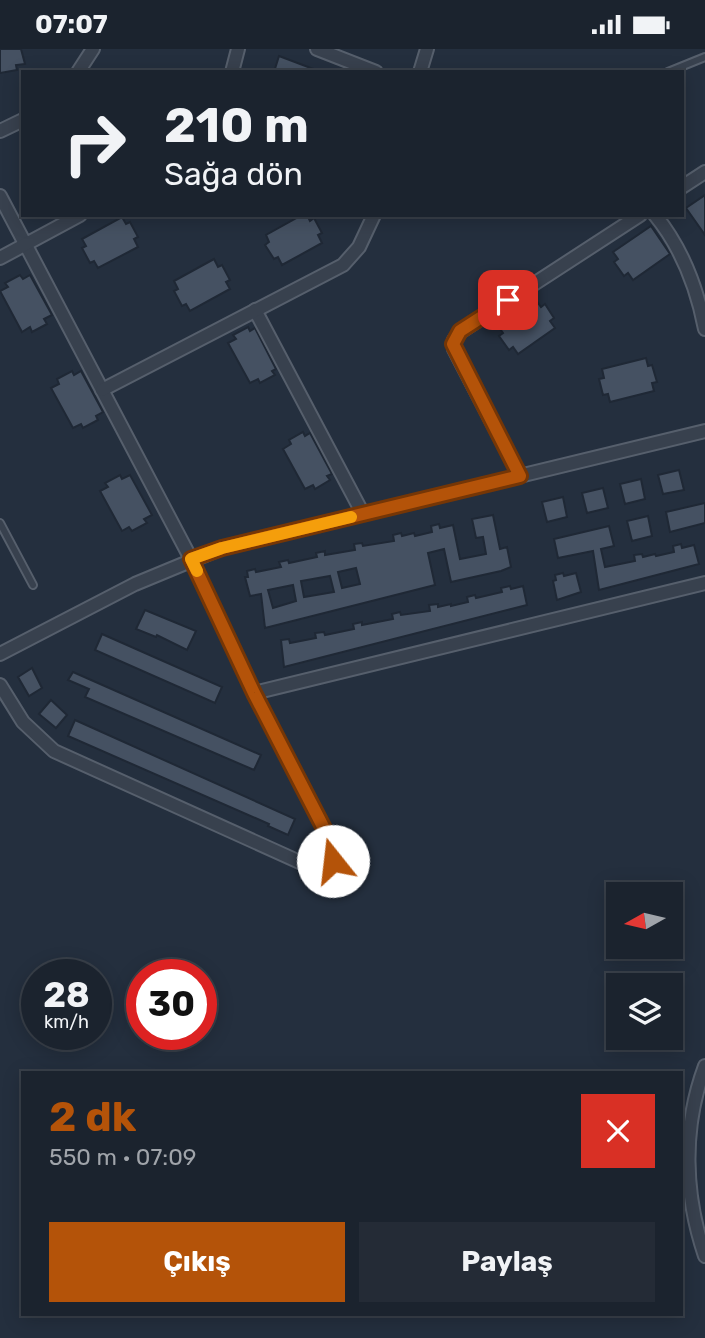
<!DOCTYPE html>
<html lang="tr">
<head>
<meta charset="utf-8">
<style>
	body { margin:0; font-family:Rubik,sans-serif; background:#242b36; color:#f1f3f6; height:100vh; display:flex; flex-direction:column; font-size:26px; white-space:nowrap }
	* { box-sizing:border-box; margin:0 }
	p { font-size:23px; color:#a0a4aa }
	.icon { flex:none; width:38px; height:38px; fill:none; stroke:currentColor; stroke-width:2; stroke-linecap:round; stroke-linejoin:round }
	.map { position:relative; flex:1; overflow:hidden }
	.sheet { position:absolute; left:21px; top:1022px; width:662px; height:245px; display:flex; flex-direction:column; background:#1b232e; border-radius:0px; box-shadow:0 4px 18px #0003,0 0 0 2px #39404a }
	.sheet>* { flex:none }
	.top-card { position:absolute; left:21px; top:21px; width:663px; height:147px; border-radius:0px; box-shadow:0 4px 18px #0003,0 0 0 2px #39404a; background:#1b232e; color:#f1f3f6; overflow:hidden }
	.needle { width:46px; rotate:262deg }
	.fabs { position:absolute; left:606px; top:833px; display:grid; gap:14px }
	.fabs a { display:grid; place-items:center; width:77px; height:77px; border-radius:0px; background:#1b232e; box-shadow:0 4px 18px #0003,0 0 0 2px #39404a; font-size:35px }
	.speed { position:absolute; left:21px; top:910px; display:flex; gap:14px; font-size:35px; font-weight:700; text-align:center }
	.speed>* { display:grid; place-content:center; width:91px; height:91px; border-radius:50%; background:#1b232e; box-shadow:0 4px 18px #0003,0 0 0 2px #39404a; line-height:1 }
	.speed small { font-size:18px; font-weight:400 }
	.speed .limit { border:10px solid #d22; background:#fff; color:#111 }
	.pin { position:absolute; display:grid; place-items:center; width:60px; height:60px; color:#fff; margin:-30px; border-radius:14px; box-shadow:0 4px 10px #0006 }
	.me { position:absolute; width:77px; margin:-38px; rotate:344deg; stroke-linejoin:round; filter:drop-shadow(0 0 5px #0008) }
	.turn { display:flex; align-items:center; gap:24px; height:147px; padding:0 28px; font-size:32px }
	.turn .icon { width:91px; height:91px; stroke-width:2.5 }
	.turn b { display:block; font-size:49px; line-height:60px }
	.round { display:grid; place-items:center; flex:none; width:74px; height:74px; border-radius:0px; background:#242b36 }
	.overview { display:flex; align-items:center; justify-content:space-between; height:119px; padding:0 28px }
	h1 { font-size:42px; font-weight:700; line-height:52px; color:#b45309 }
	.button { display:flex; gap:14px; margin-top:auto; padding:14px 28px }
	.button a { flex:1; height:80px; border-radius:0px; background:#b45309; color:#fff; font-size:28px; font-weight:700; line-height:80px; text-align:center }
	.button a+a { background:#242b36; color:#f1f3f6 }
	.status { display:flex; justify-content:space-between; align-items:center; height:49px; padding:0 35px; background:#1b232e; direction:ltr }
	.status svg { height:19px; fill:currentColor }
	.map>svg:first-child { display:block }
</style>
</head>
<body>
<div class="status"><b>07:07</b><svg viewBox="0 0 49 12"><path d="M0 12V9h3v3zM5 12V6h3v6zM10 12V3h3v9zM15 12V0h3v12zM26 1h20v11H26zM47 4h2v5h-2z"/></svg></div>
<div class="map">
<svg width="705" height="1289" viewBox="0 0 705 1289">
	<rect width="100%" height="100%" fill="#242f3e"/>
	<g fill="#455162" stroke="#1f2835" stroke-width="2" fill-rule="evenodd">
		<polygon points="0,0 21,0 25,15 16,16 17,21 0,24"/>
		<polygon points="279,7 316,21 316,23 274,23"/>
		<polygon points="705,146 705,186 686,159"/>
		<polygon points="302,166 307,166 310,172 314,169 322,184 318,186 322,194 282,216 278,208 274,210 265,196 269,193 266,186"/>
		<polygon points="122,168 126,175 130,173 138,188 134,190 138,198 98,219 94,212 90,214 82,199 86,197 82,190"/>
		<polygon points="651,177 670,205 633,231 628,224 624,227 614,213 618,210 613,203"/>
		<polygon points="214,210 218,218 222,216 230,231 226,233 230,240 190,262 186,255 182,257 174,242 178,240 174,232"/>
		<polygon points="20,226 23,230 30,226 52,266 44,270 47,275 32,283 30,278 22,283 0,242 8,238 5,234"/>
		<polygon points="536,251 541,258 545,255 554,269 550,272 555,279 518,305 513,298 509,301 499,287 503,284 498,277"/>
		<polygon points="248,278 250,282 255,279 276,320 272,322 275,326 260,334 258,330 250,334 228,294 236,290 233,286"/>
		<polygon points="646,309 648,317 652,316 657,333 652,334 654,342 610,353 608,345 603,346 599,330 604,329 602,320"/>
		<polygon points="72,322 74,326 81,322 103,363 96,367 98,371 83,379 81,375 73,379 51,339 59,335 57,330"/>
		<polygon points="303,383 305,387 310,384 332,425 327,427 330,431 315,440 313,436 305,440 283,400 291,395 289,391"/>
		<polygon points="679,421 684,441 663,445 658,426"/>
		<polygon points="120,426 122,430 130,426 152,466 144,470 147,474 132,482 129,478 122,482 100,442 108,438 105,434"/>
		<polygon points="641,430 645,450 625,455 620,435"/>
		<polygon points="603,439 608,459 587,464 582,444"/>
		<polygon points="563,448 567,468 547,473 542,453"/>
		<polygon points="705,454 705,474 670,483 666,463"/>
		<path d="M493 466 500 500 507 498 511 518 501 522 451 533 444 500 428 504 435 536 265 579 261 545 250 547 245 528H248L247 522 255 520 256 523 281 518 279 513 288 511 289 514 317 508 316 504 325 502V506L355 501 354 495 362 494 363 497 394 492 393 486 401 484 402 487 414 484 415 487 432 483 431 477 439 475 440 479 453 476 460 510 486 505 483 488 476 489 472 470ZM356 519 360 535 342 539 338 523ZM330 527 334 543 304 548 301 532ZM293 536 296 552 273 559 268 541Z"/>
		<polygon points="648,467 652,487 632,492 627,472"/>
		<polygon points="609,477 614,497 601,500 605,518 635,512 634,506 642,505 643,508 655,505 656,507 674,503 673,497 681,495 682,499 694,496 699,515 599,541 593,502 558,509 554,490"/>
		<polygon points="563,524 564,527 576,524 581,543 557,551 553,532 556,531 555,526"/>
		<polygon points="510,537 511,540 523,537 527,556 284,618 281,591 289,590 290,594 316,589 315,584 324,583 325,586 354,580 353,575 362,573 362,576 393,570 392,565 400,563 401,566 430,562 429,556 438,555 438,558 451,555 451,557 468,553 467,548 475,546 476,549 502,543 501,539"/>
		<polygon points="145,561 196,582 187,601 157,586 156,588 136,580"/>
		<polygon points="102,585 222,638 215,654 95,601"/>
		<polygon points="32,619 42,639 29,647 18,628"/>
		<polygon points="73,623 261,706 254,721 85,648 89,640 68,631"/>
		<polygon points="51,651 67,666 56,679 39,665"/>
		<polygon points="75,671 295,770 288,786 268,777 269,775 68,687"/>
	</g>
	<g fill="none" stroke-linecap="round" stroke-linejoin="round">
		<g stroke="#565f6c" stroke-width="10">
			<g id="lane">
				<polyline points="668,23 705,8"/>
				<polyline points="0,474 33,536"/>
			</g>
		</g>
		<g stroke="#565f6c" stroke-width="16">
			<g id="street">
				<polyline points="317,0 376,23"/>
				<polyline points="78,23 93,0"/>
				<polyline points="232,23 238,0"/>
				<polyline points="420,23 427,0"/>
				<polyline points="0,82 23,71"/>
				<polyline points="682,138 705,123"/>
				<polyline points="0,147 191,510 254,644 332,795 333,812 327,818 315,820 54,702 23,673 0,636"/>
				<path d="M655 166C682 199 697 239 705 280"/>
				<polyline points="0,209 80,166"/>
				<polyline points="255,261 363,465"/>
				<polyline points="102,341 343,216 359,198 374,166"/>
				<polyline points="520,427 454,300 454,291 460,283 640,166"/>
				<polyline points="0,605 135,535 222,499 705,382"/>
				<polyline points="254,644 705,534"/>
				<path d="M705 1017C682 1079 684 1145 705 1207"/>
			</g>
		</g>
		<use href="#lane" stroke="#38414e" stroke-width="6"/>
		<use href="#street" stroke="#38414e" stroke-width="12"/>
	</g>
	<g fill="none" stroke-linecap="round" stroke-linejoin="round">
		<g stroke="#753606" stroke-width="18">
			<polyline id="route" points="333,812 332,795 254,644 191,510 222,499 520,427 453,295 460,282 508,251"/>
		</g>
		<use href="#route" stroke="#b45309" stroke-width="12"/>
		<polyline stroke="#f59e0b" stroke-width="12" points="197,522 191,510 222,499 351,468"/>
	</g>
</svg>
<div class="fabs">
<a><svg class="needle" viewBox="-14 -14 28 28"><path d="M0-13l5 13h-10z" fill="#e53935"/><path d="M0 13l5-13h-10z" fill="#a0a4aa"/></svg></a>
<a><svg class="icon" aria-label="layers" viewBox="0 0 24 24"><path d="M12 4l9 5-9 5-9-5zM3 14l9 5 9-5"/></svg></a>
</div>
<div class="speed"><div>28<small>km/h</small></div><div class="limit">30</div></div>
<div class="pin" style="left:508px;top:251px;background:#d93025"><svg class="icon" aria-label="arrive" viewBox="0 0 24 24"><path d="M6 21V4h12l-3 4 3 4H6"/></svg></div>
<svg class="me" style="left:333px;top:812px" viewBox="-20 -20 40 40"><circle r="19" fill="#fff"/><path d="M0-13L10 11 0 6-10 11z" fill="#b45309"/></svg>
<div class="top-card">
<div class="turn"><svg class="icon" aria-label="right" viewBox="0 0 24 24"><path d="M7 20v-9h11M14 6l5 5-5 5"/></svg><div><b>210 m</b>Sağa dön</div></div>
</div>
<section class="sheet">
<div class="overview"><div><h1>2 dk</h1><p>550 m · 07:09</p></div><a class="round" style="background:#d93025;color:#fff"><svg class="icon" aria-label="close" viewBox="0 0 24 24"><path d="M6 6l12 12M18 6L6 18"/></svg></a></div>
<div class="button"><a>Çıkış</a><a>Paylaş</a></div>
</section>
</div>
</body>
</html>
